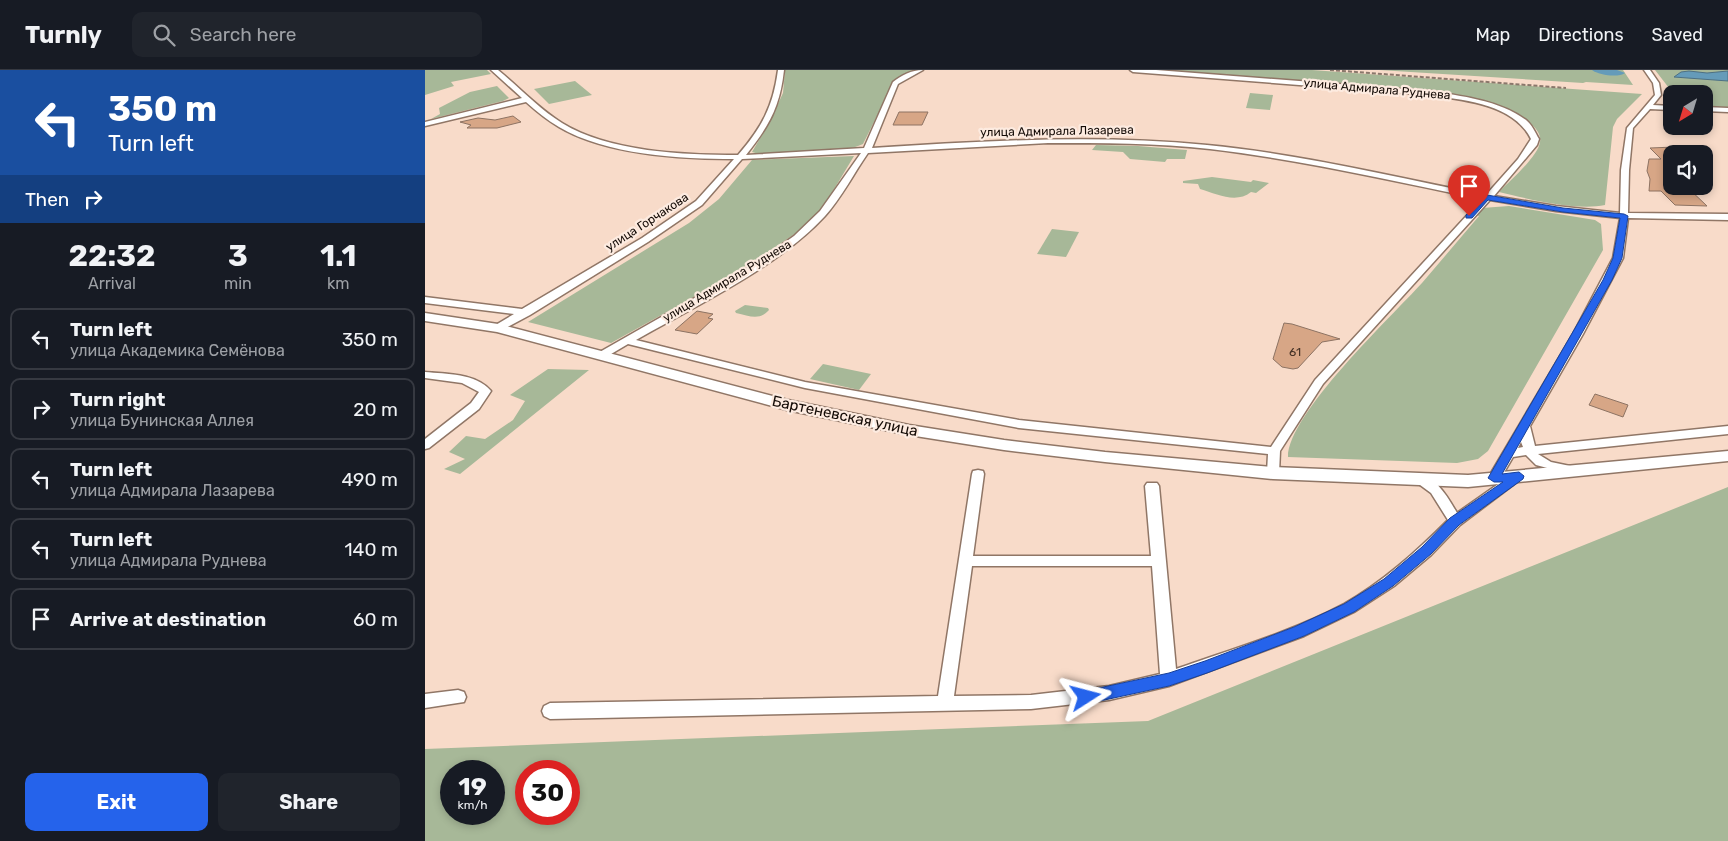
<!DOCTYPE html>
<html lang="en">
<head>
<meta charset="utf-8">
<style>
	body { margin:0; font-family:Rubik,sans-serif; background:#20242c; color:#f1f3f6; height:100vh; display:flex; flex-direction:column; font-size:19px; white-space:nowrap }
	* { box-sizing:border-box; margin:0 }
	p { font-size:16px; color:#9ea1a6 }
	.icon { flex:none; width:28px; height:28px; fill:none; stroke:currentColor; stroke-width:2; stroke-linecap:round; stroke-linejoin:round }
	.map { position:relative; flex:1; overflow:hidden }
	.side { display:flex; flex-direction:column; background:#171b24; width:425px }
	.side>* { flex:none }
	.banner { background:#1a4fa0; color:#fff; overflow:hidden }
	.needle { width:32px; rotate:218deg }
	.controls { position:absolute; left:1238px; top:15px; display:grid; gap:10px }
	.controls a { display:grid; place-items:center; width:50px; height:50px; border-radius:10px; background:#171b24; box-shadow:0 2px 8px #0003; font-size:25px }
	.speed { position:absolute; left:15px; top:690px; display:flex; gap:10px; font-size:25px; font-weight:700; text-align:center }
	.speed>* { display:grid; place-content:center; width:65px; height:65px; border-radius:50%; background:#171b24; box-shadow:0 2px 8px #0003; line-height:1 }
	.speed small { font-size:12px; font-weight:400 }
	.speed .limit { border:8px solid #d22; background:#fff; color:#111 }
	.pin { position:absolute; display:grid; place-items:center; width:42px; height:42px; color:#fff; margin:-51px -21px; border-radius:50% 50% 50% 0; rotate:-45deg; box-shadow:0 0 5px #0007 }
	.pin .icon { rotate:45deg }
	.me { position:absolute; width:55px; margin:-28px; rotate:81deg; stroke-linejoin:round; filter:drop-shadow(0 0 4px #0008) }
	.turn { display:flex; align-items:center; gap:18px; height:105px; padding:0 25px; font-size:22px }
	.turn .icon { width:65px; height:65px; stroke-width:2.5 }
	.turn b { display:block; font-size:35px; line-height:42px }
	.then { display:flex; align-items:center; height:48px; padding:0 25px; background:#0003; gap:10px; font-size:19px }
	.eta { display:flex; justify-content:space-evenly; align-items:center; height:85px; text-align:center }
	.eta b { font-size:30px; font-weight:700; line-height:35px }
	.action { display:flex; gap:10px; margin-top:auto; padding:10px 25px }
	.action a { flex:1; height:58px; border-radius:10px; background:#2563eb; color:#fff; font-size:20px; font-weight:700; line-height:58px; text-align:center }
	.action a+a { background:#20242c; color:#f1f3f6 }
	ul { padding:0; list-style:none }
	li { display:flex; align-items:center; gap:15px; height:62px; margin:0 10px 8px; padding:0 15px; border:2px solid #363941; border-radius:10px }
	li div { flex:1 }
	li b { display:block; font-size:19px }
	li em { font-style:normal }
	header { display:flex; align-items:center; gap:30px; box-sizing:border-box; height:70px; padding:0 25px; background:#171b24; border-bottom:1px solid #363941 }
	header strong { font-size:24px }
	nav { display:flex; gap:28px; margin-inline-start:auto; font-size:18px }
	.search { width:350px; height:45px; background:#20242c; display:flex; align-items:center; gap:12px; box-sizing:border-box; padding:0 18px; border-radius:10px; color:#9ea1a6; font-size:19px }
	main { display:flex; flex:1; min-height:0 }
	.map>svg:first-child { display:block }
</style>
</head>
<body>
<header>
<strong>Turnly</strong>
<div class="search"><svg class="icon" aria-label="search" viewBox="0 0 24 24"><circle cx="10" cy="10" r="6"/><path d="M15 15l6 6"/></svg>Search here</div>
<nav><a>Map</a><a>Directions</a><a>Saved</a></nav>
</header>
<main>
<section class="side">
<div class="banner">
<div class="turn"><svg class="icon" aria-label="left" viewBox="0 0 24 24"><path d="M17 20v-9H6M10 6l-5 5 5 5"/></svg><div><b>350 m</b>Turn left</div></div>
<div class="then">Then<svg class="icon" aria-label="right" viewBox="0 0 24 24"><path d="M7 20v-9h11M14 6l5 5-5 5"/></svg></div>
</div>
<div class="eta">
<div><b>22:32</b><p>Arrival</p></div>
<div><b>3</b><p>min</p></div>
<div><b>1.1</b><p>km</p></div>
</div>
<ul>
<li><svg class="icon" aria-label="left" viewBox="0 0 24 24"><path d="M17 20v-9H6M10 6l-5 5 5 5"/></svg><div><b>Turn left</b><p>улица Академика Семёнова</p></div><em>350 m</em></li>
<li><svg class="icon" aria-label="right" viewBox="0 0 24 24"><path d="M7 20v-9h11M14 6l5 5-5 5"/></svg><div><b>Turn right</b><p>улица Бунинская Аллея</p></div><em>20 m</em></li>
<li><svg class="icon" aria-label="left" viewBox="0 0 24 24"><path d="M17 20v-9H6M10 6l-5 5 5 5"/></svg><div><b>Turn left</b><p>улица Адмирала Лазарева</p></div><em>490 m</em></li>
<li><svg class="icon" aria-label="left" viewBox="0 0 24 24"><path d="M17 20v-9H6M10 6l-5 5 5 5"/></svg><div><b>Turn left</b><p>улица Адмирала Руднева</p></div><em>140 m</em></li>
<li><svg class="icon" aria-label="arrive" viewBox="0 0 24 24"><path d="M6 21V4h12l-3 4 3 4H6"/></svg><div><b>Arrive at destination</b></div><em>60 m</em></li>
</ul>
<div class="action"><a>Exit</a><a>Share</a></div>
</section>
<div class="map">
<svg width="1303" height="771" viewBox="0 0 1303 771">
	<rect width="100%" height="100%" fill="#f8dbc9"/>
	<g fill="#a7b898" fill-rule="evenodd">
		<polygon points="0,0 62,0 66,4 26,12 29,16 0,25"/>
		<path d="M360 0H489L470 10 438 74C416 85 361 83 334 84L327 82 344 53 358 23Z"/>
		<path d="M732 0H887L1217 24 1192 49 1188 57 1180 135C1151 141 1103 129 1074 122 1085 110 1113 87 1115 72 1120 43 1031 25 1011 22Z"/>
		<polygon points="954,0 1198,0 1208,15 1161,12 1158,13"/>
		<polygon points="1230,0 1303,0 1303,39 1279,38 1279,24 1246,24 1246,35 1243,34 1244,18"/>
		<polygon points="150,11 167,25 124,34 109,19"/>
		<polygon points="72,16 84,28 78,31 6,49 15,44 14,38 45,22"/>
		<polygon points="825,23 848,25 845,40 821,38"/>
		<polygon points="671,75 713,76 762,80 760,89 742,89 740,92 705,89 698,82 667,80"/>
		<polygon points="429,86 393,146 377,159 337,186 276,223 186,273 103,252 264,153 294,129 327,90"/>
		<path d="M787 107 826 112 828 110 844 113 831 123 826 122C811 134 792 124 775 119L773 114 758 113V111Z"/>
		<path d="M1084 136 1170 150 1176 154 1178 180 1063 381 1053 389 1032 393 863 387C863 344 966 247 997 213 1016 191 1035 168 1054 146L1051 145 1057 138Z"/>
		<polygon points="627,159 654,162 641,187 612,184"/>
		<path d="M320 235 343 238 344 240C334 251 325 246 311 243L310 241Z"/>
		<polygon points="398,294 446,304 434,320 385,309"/>
		<polygon points="123,299 164,300 35,404 19,399 40,389 24,382 41,366 60,369 88,350 100,331 85,325"/>
		<path d="M1303 417V771H0V679L723 651ZM26 701H69V744H26ZM101 701H144V744H101Z"/>
	</g>
	<polygon fill="#659bb9" stroke="#4d7083" points="1264,1 1282,3 1303,1 1303,11 1249,7 1256,2"/>
	<g fill="none" stroke-linecap="round" stroke-linejoin="round">
		<path fill="#659bb9" fill-rule="evenodd" d="M1167 0H1192L1200 3C1193 8 1174 5 1167 0Z"/>
	</g>
	<g fill="#d7a686" stroke="#8d7363">
		<polygon points="474,42 503,42 497,55 468,55"/>
		<polygon points="88,46 96,52 72,58 42,58 46,55 35,52 53,48 70,50"/>
		<polygon points="1250,77 1269,78 1269,84 1246,84 1246,116 1261,116 1282,136 1250,135 1236,121 1224,121 1225,109 1222,101 1224,89 1236,89 1225,78"/>
		<polygon points="272,241 288,244 283,248 288,249 272,264 250,260"/>
		<polygon points="859,253 867,254 915,269 897,272 873,298 868,299 857,297 848,289"/>
		<polygon points="1170,324 1203,335 1198,347 1164,335"/>
	</g>
	<g fill="none" stroke-linecap="round" stroke-linejoin="round">
		<g stroke="#907666" stroke-width="3">
			<g id="minor">
				<path d="M66 0H73C95 18 113 38 137 53 184 82 259 85 313 85 337 57 348 37 353 0H359C355 37 344 56 321 85L439 78 468 12C477 5 486 0 498 0L473 14 447 78C558 71 670 64 782 75 876 84 969 107 1061 125L1093 89 1106 69C1089 34 1039 30 1004 25L708 2 705 0H731L1004 21C1036 26 1074 30 1101 50 1107 55 1110 62 1114 69L1112 75 1069 126 1131 136 1195 143 1196 100 1202 58 1230 25 1228 13 1219 0H1225L1234 13 1236 25 1228 35 1246 36V40L1225 39 1208 58 1204 100 1203 143 1303 144V150L1203 148 1198 188 1158 264 1105 356 1110 376 1303 356V364L1113 384 1126 392 1150 397 1151 400 1150 403 1145 404 1111 395 1101 385 1088 387 1074 411H1064L1063 408 1148 264 1188 188 1195 148 1131 141 1065 130 898 314 855 381 854 403 848 407 842 403 843 384 594 358 380 318 203 274 181 287H173L172 285 173 283 331 193 369 166 395 141 436 83 317 89 277 135 223 172 105 245 77 260H69L68 258 69 256 89 244 0 233V227L97 239 217 168 271 131 309 89C255 89 181 85 134 57 122 50 111 41 101 32L0 56V52L97 28ZM623 73C677 73 732 73 785 79 877 90 967 111 1057 129L890 310 846 377 594 350 380 312 211 270C272 235 353 197 400 146 417 127 429 103 443 83ZM1096 372 1098 377 1093 378Z"/>
				<polygon points="1279,37 1303,38 1303,42 1279,41"/>
				<path d="M0 302C21 304 51 303 66 321L54 339 4 378 0 379V369L46 333 54 322 37 313 0 308Z"/>
				<path d="M553 400 558 401 559 404 548 486H726L720 416 722 413H732L734 416 751 599C807 579 866 562 919 534 958 512 991 482 1023 450L1006 423 987 409 988 406C1008 400 1024 429 1032 443L1089 403H1099L1100 406 1035 455 1006 485 969 516 929 542 879 566 744 616 684 630 606 639 125 649 119 646 117 641 119 636 125 633 513 626 547 404 548 401ZM547 496H727L735 604 684 616 606 625 529 626Z"/>
				<polygon points="33,620 39,622 41,627 39,632 0,638 0,624"/>
			</g>
		</g>
		<g stroke="#907666" stroke-width="3">
			<polygon id="major" points="0,243 73,254 363,330 484,355 579,370 680,382 848,397 1043,405 1303,381 1303,391 1043,417 848,409 680,392 579,380 484,365 362,340 72,262 0,251"/>
		</g>
		<use href="#minor" fill="#fff" fill-rule="evenodd"/>
		<use href="#major" fill="#fff" fill-rule="evenodd"/>
		<polyline stroke="#8a776b" stroke-width="2" stroke-dasharray="4 2" stroke-linecap="butt" points="905,0 1141,18"/>
	</g>
	<polygon fill="#2563eb" stroke="#184099" points="1062,125 1138,138 1199,144 1203,146 1197,188 1187,210 1077,404 1094,402 1099,406 1098,409 1034,455 1006,484 968,516 929,542 879,566 782,603 744,616 661,634 655,632 653,627 655,622 744,603 780,591 869,557 919,534 959,509 997,477 1025,448 1078,412 1069,412 1063,408 1178,210 1188,188 1195,148 1138,142 1063,130 1047,148 1041,148 1041,145"/>
	<g text-anchor="middle" stroke-width="4.5" stroke-linejoin="round" paint-order="stroke">
		<g font-size="12" fill="#140b06" stroke="#fdebe0">
			<text transform="translate(952 19) rotate(5)" y="4">улица Адмирала Руднева</text>
			<text transform="translate(632 61) rotate(-1)" y="4">улица Адмирала Лазарева</text>
			<text transform="translate(222 152) rotate(-33)" y="4">улица Горчакова</text>
			<text transform="translate(302 211) rotate(-31)" y="4">улица Адмирала Руднева</text>
		</g>
		<g font-size="12" fill="#453226">
			<text x="870" y="286">61</text>
		</g>
		<g font-size="15" fill="#140b06" stroke="#fdebe0">
			<text transform="translate(420 346) rotate(12)" y="5">Бартеневская улица</text>
		</g>
	</g>
</svg>
<div class="controls">
<a><svg class="needle" viewBox="-14 -14 28 28"><path d="M0-13l5 13h-10z" fill="#e53935"/><path d="M0 13l5-13h-10z" fill="#9ea1a6"/></svg></a>
<a><svg class="icon" aria-label="sound" viewBox="0 0 24 24"><path d="M4 9h4l5-4v14l-5-4H4zM17 9q2 3 0 6"/></svg></a>
</div>
<div class="speed"><div>19<small>km/h</small></div><div class="limit">30</div></div>
<div class="pin" style="left:1044px;top:146px;background:#d93025"><svg class="icon" aria-label="arrive" viewBox="0 0 24 24"><path d="M6 21V4h12l-3 4 3 4H6"/></svg></div>
<svg class="me" style="left:661px;top:627px" viewBox="-20 -20 40 40"><path d="M0-17L14 15 0 8-14 15z" fill="#2563eb" stroke="#fff" stroke-width="4"/></svg>
</div>
</main>
</body>
</html>
